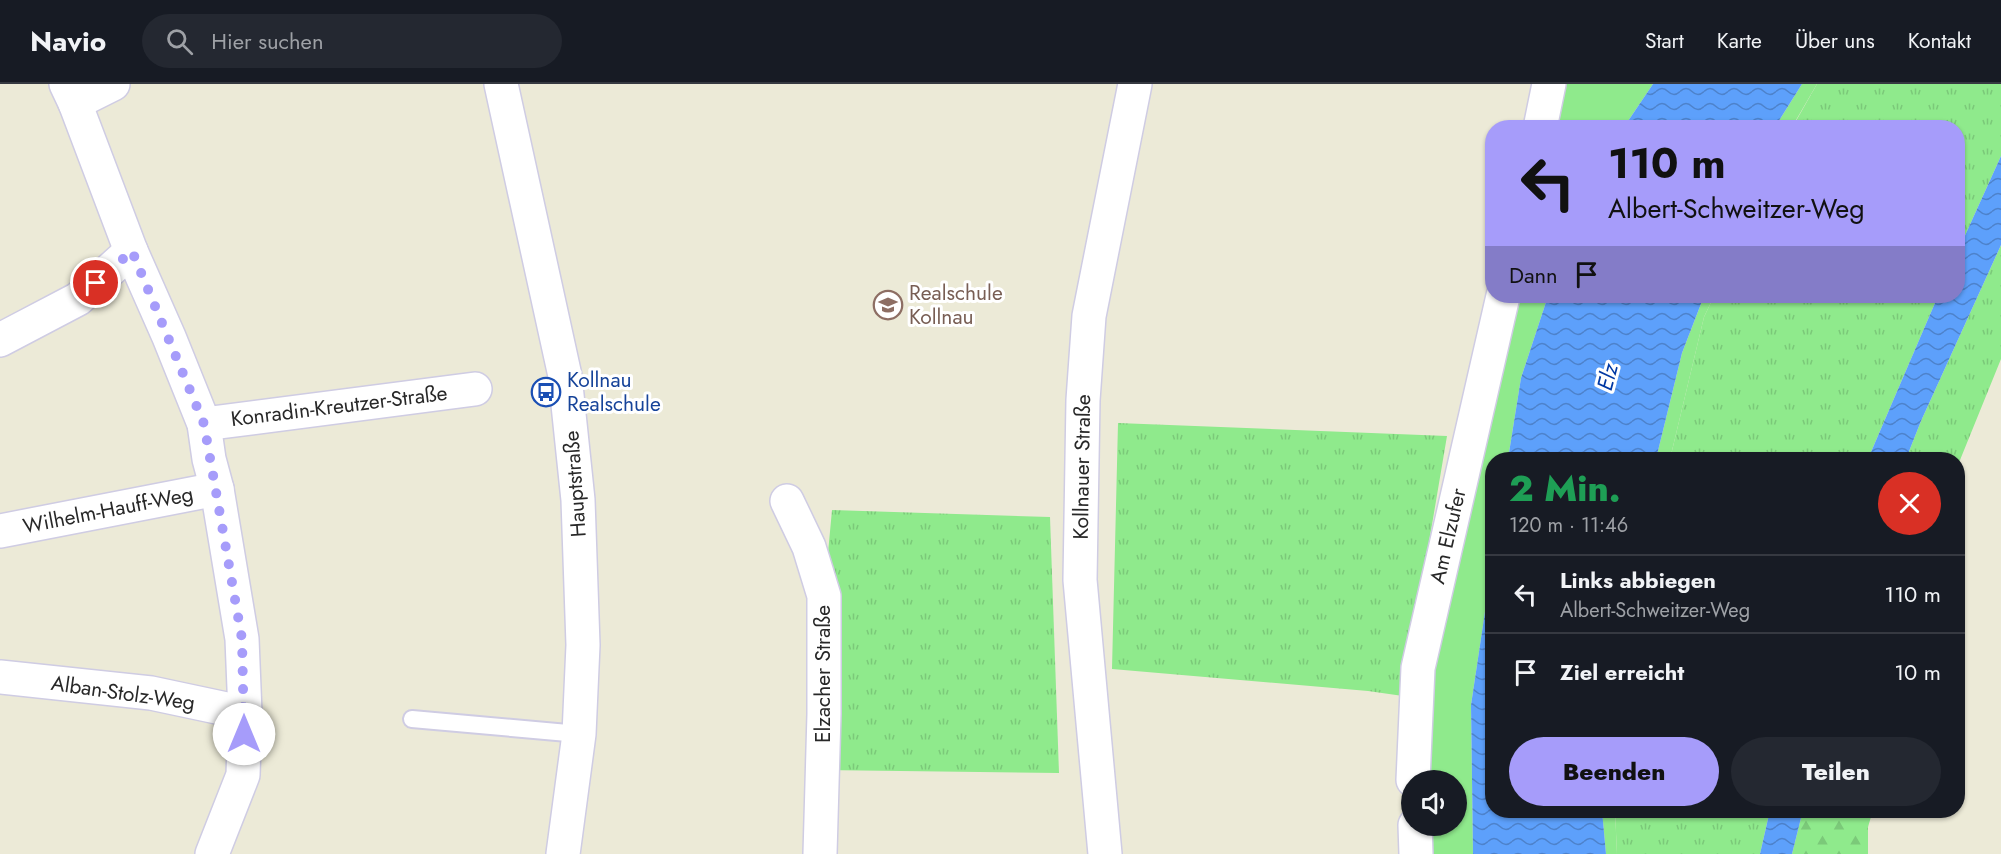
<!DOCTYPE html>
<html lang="de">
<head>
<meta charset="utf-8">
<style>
	body { margin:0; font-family:Jost,sans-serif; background:#242831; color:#f1f3f6; height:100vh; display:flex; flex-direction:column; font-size:22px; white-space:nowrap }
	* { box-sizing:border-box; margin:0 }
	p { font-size:20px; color:#9ea1a6 }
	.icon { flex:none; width:33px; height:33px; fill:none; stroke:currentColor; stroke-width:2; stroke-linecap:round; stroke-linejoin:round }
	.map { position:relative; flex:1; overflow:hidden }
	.sheet { position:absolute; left:1485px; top:368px; width:480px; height:366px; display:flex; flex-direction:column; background:#171b24; border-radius:24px; box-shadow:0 2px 4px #0004 }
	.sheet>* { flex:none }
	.banner { position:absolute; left:1485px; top:36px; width:480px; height:183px; border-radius:24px; box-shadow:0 2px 4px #0004; background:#a69cfa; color:#111; overflow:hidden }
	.tools { position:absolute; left:1401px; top:686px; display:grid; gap:12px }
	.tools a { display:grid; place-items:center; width:66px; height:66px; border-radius:50%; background:#171b24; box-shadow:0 2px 4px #0004; font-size:30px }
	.pin { position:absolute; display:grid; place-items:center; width:51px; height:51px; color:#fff; margin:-26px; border:3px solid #fff; border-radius:50%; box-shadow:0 2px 6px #0007 }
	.me { position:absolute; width:66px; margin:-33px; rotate:0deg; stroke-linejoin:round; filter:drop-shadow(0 0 4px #0008) }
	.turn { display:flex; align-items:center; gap:21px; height:126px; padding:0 24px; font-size:27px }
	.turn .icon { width:78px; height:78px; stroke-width:2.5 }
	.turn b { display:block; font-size:42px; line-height:51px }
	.then { display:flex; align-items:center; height:57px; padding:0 24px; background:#0003; gap:12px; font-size:22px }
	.round { display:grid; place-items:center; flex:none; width:63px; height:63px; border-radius:32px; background:#242831 }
	.headline { display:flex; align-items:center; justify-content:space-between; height:102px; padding:0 24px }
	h1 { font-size:36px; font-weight:800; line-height:45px; color:#1e9e55 }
	.action { display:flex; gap:12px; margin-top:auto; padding:12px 24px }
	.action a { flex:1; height:69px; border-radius:36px; background:#a69cfa; color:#111; font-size:24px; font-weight:800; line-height:69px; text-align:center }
	.action a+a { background:#242831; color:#f1f3f6 }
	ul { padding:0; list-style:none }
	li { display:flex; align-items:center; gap:18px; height:78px; padding:0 24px; border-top:2px solid #363941 }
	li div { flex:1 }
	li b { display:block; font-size:22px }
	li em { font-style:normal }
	header { display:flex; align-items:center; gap:36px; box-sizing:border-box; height:84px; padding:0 30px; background:#171b24; border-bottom:2px solid #363941 }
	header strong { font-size:28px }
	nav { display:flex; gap:33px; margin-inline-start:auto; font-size:21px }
	.search { width:420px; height:54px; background:#242831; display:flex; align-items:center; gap:15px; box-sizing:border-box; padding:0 21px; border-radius:33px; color:#9ea1a6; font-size:22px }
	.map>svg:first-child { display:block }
</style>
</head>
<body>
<header>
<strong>Navio</strong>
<div class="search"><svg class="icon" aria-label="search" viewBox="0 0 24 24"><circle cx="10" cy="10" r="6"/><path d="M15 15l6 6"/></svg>Hier suchen</div>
<nav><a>Start</a><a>Karte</a><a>Über uns</a><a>Kontakt</a></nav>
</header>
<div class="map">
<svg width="2001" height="770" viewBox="0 0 2001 770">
	<defs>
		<pattern id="grass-tufts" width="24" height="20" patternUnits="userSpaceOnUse" patternTransform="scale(1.5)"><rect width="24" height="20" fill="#8fea8c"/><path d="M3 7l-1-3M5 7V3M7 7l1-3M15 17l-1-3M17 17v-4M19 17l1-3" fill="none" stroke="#7bc979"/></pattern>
		<pattern id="forest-firs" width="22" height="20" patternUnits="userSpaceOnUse" patternTransform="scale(1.5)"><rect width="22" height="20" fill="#8fea8c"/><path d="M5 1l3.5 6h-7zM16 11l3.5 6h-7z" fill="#7bc979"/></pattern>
		<pattern id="water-waves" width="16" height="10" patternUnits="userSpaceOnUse" patternTransform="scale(1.5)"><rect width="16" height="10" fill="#5da0fb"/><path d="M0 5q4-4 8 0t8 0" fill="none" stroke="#4d82cb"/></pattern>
	</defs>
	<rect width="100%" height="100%" fill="#ecead7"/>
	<g fill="url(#grass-tufts)">
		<polygon points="1817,0 2001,0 2001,72 1958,167 1958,44 1792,44"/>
		<polygon points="2001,161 2001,275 1958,381 1958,375 1906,375 1921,337"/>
		<polygon points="1714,212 1938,212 1868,375 1670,375 1704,233"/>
		<polygon points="1118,339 1447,352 1403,612 1368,607 1112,585"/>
		<polygon points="832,426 1050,433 1059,689 822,686 824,512"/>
		<polygon points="1615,726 1770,726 1760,770 1617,770"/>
	</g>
	<polygon fill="url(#forest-firs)" points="1803,726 1873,726 1868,743 1868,770 1792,770"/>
	<g fill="#8fea8c">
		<polygon points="1553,0 1653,0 1624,43 1540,44"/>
		<polygon points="1802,0 1817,0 1792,43 1775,43"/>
		<polygon points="1503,212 1548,212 1521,294 1508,375 1492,375 1492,481 1471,621 1473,770 1416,770 1415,741 1456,741 1456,696 1413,696"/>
		<polygon points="1704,212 1714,212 1704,233 1670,375 1656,375 1682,269"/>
		<polygon points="1602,726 1615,726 1617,770 1606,770"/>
	</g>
	<g fill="url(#water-waves)">
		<polygon points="1653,0 1802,0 1775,43 1624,43"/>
		<polygon points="2001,72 2001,161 1921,337 1906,375 1868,375 1938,212 1958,212 1958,167"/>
		<polygon points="1548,212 1704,212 1682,269 1656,375 1508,375 1521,294"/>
		<polygon points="1492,481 1492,726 1602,726 1606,770 1473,770 1471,621"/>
		<polygon points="1770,726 1803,726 1792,770 1760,770"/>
	</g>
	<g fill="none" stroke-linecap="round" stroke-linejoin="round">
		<g stroke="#cfcce3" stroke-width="20">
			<polyline id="service" points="412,635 579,650"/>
		</g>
		<g stroke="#cfcce3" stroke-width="36">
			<g id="minor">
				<polyline points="66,0 75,19 131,167 169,253 204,340 209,375 217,405 242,555 245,629 243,691 212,770"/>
				<polyline points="75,19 113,0"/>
				<polyline points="1540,44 1549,0"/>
				<polyline points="0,256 78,215 131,167"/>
				<polyline points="204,340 475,305"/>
				<polyline points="787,417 809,463 824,512 824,630 820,770"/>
				<polyline points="0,447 217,405"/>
				<polyline points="0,593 151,609 245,629"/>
				<polyline points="1413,696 1418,584 1503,212"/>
				<polyline points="1415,741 1416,770"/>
				<polyline points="1105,770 1080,496 1083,316 1089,232 1135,0"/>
			</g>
		</g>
		<g stroke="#cfcce3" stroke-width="36">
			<polyline id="tertiary" points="501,0 565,292 578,416 583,561 579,650 563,770"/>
		</g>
		<use href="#service" stroke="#fff" stroke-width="16"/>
		<use href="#minor" stroke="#fff" stroke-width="33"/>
		<use href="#tertiary" stroke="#fff" stroke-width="33"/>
	</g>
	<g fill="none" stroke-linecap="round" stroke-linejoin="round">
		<polyline stroke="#a69cfa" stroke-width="10" stroke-dasharray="0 18" points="96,199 132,167 204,340 242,555 244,650"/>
	</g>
	<defs>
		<g id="school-ring" transform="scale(1.5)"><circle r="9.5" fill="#fff" stroke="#8d6e63" stroke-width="1.5"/><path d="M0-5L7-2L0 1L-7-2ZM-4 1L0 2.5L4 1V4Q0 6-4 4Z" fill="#8d6e63"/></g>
		<g id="bus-ring" transform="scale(1.5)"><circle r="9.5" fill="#fff" stroke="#1a4fb4" stroke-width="1.5"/><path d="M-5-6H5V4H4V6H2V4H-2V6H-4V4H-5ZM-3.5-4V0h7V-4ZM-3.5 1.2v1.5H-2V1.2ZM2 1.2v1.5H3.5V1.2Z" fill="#1a4fb4"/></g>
	</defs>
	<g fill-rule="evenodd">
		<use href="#school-ring" x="888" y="221"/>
		<use href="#bus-ring" x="546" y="308"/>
	</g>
	<g text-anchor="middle" stroke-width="6" stroke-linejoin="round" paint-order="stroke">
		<g font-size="21" fill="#785e54" stroke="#fff" text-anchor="start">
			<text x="909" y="216">Realschule<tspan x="909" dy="24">Kollnau</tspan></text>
		</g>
		<g font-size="21" fill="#164399" stroke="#fff" text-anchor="start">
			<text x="567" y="303">Kollnau<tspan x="567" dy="24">Realschule</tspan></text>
		</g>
		<g font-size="21" fill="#282828" stroke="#fff">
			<text transform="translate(339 322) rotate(-7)" y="7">Konradin-Kreutzer-Straße</text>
			<text transform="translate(1082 383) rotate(-89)" y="7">Kollnauer Straße</text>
			<text transform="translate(575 400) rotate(-94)" y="7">Hauptstraße</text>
			<text transform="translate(108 426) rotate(-11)" y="7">Wilhelm-Hauff-Weg</text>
			<text transform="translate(1448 452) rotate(-77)" y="7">Am Elzufer</text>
			<text transform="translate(823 590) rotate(-90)" y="7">Elzacher Straße</text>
			<text transform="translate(123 609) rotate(8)" y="7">Alban-Stolz-Weg</text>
		</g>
		<g font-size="22" font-style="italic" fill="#0038a3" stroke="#fff">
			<text transform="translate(1607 293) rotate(-75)" y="8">Elz</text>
		</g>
	</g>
</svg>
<div class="tools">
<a><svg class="icon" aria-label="sound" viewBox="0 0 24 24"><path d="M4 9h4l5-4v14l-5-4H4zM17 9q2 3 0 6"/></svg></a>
</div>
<div class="pin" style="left:96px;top:199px;background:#d93025"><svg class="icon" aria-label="arrive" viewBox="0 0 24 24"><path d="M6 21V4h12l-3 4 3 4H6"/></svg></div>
<svg class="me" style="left:244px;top:650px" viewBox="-20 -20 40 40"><circle r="19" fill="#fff"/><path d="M0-13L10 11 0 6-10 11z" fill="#a69cfa"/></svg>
<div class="banner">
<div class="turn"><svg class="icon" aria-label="left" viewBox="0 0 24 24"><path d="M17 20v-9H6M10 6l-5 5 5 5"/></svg><div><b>110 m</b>Albert-Schweitzer-Weg</div></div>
<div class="then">Dann<svg class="icon" aria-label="arrive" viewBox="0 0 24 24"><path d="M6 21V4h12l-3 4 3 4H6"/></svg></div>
</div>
<section class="sheet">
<div class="headline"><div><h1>2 Min.</h1><p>120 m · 11:46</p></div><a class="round" style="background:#d93025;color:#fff"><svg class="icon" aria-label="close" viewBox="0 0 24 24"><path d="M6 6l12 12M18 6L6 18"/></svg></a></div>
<ul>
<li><svg class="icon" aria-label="left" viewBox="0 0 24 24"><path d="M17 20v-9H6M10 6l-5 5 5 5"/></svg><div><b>Links abbiegen</b><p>Albert-Schweitzer-Weg</p></div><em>110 m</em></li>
<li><svg class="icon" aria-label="arrive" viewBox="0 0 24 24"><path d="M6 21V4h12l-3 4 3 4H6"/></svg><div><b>Ziel erreicht</b></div><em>10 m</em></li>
</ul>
<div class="action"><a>Beenden</a><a>Teilen</a></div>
</section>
</div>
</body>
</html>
